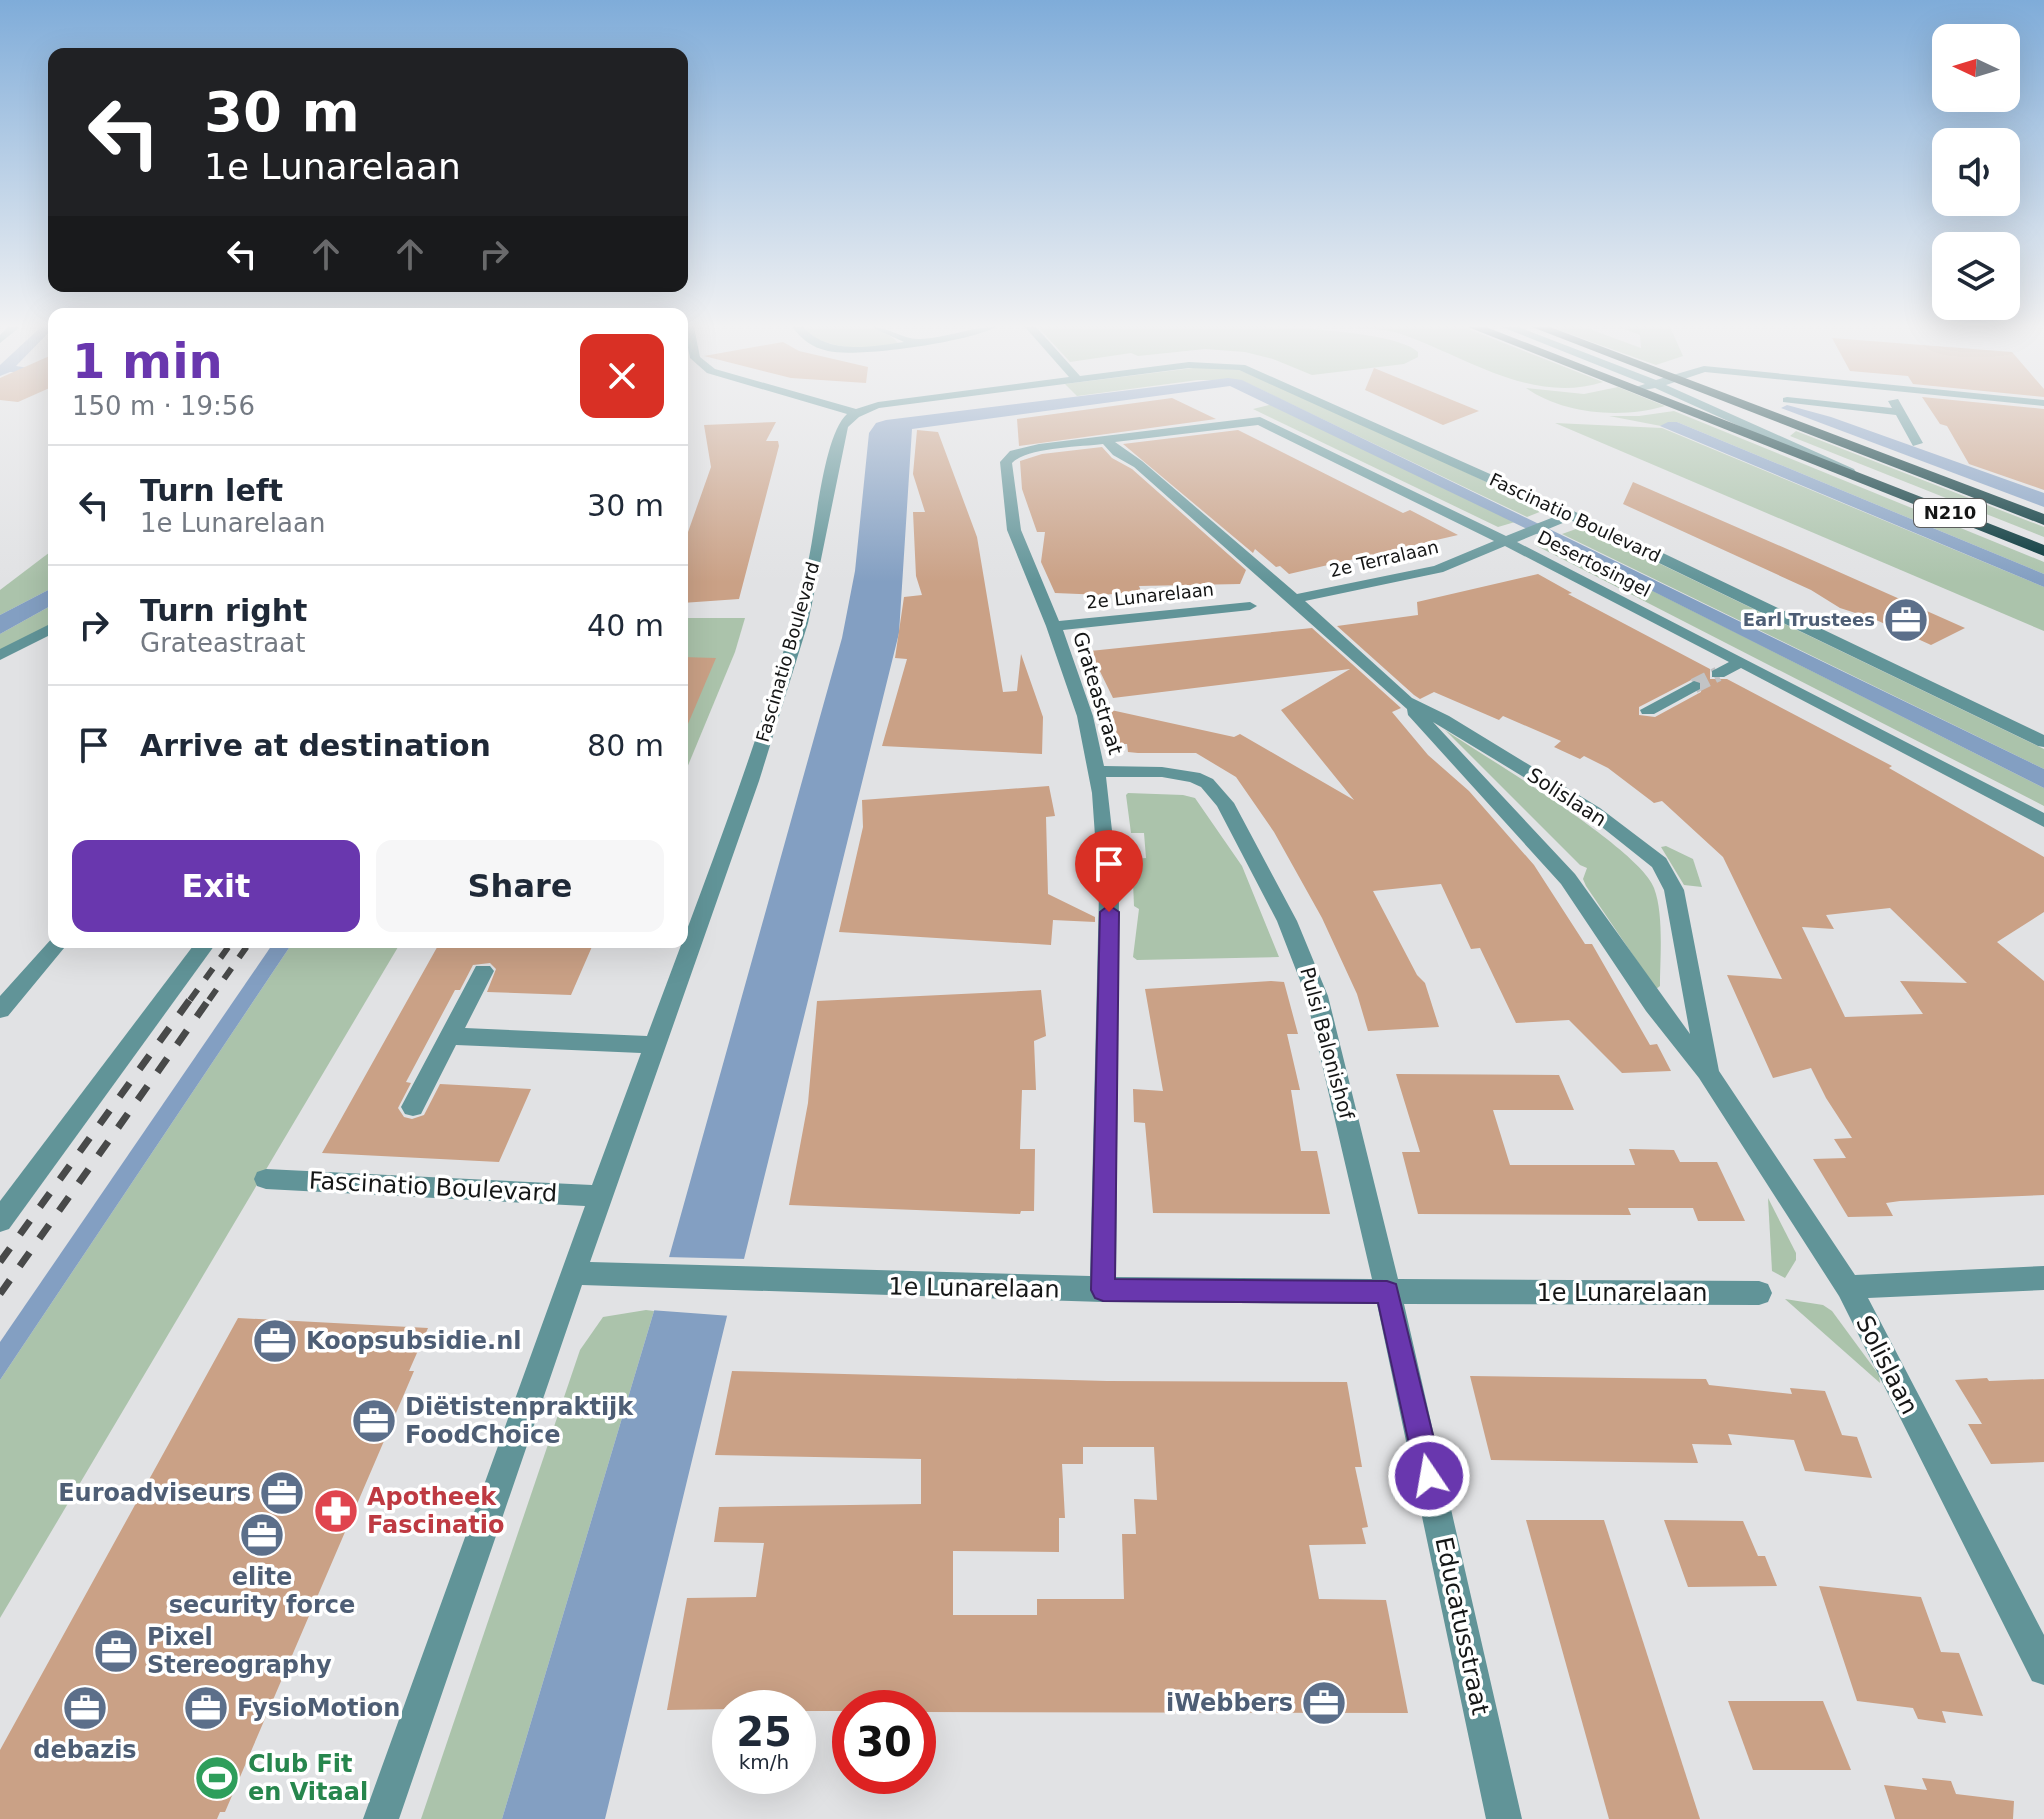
<!DOCTYPE html>
<html lang="en">
<head>
<meta charset="utf-8">
<style>
	body { margin:0; font-family:"DejaVu Sans",sans-serif; background:#f6f6f7; color:#1f2937; height:100vh; display:flex; flex-direction:column; font-size:30px; white-space:nowrap }
	* { box-sizing:border-box; margin:0 }
	p { font-size:26px; color:#747a83 }
	.icon { flex:none; width:44px; height:44px; fill:none; stroke:currentColor; stroke-width:2; stroke-linecap:round; stroke-linejoin:round }
	.map { position:relative; flex:1; overflow:hidden }
	.panel { position:absolute; left:48px; top:308px; width:640px; height:640px; display:flex; flex-direction:column; background:#fff; border-radius:16px; box-shadow:0 8px 32px #0002 }
	.panel>* { flex:none }
	.hud { position:absolute; left:48px; top:48px; width:640px; height:244px; border-radius:16px; box-shadow:0 8px 32px #0002; background:#202124; color:#fff; overflow:hidden }
	.needle { width:52px; rotate:274deg }
	.controls { position:absolute; left:1932px; top:24px; display:grid; gap:16px }
	.controls a { display:grid; place-items:center; width:88px; height:88px; border-radius:16px; background:#fff; box-shadow:0 8px 32px #0002; font-size:40px }
	.speed { position:absolute; left:712px; top:1690px; display:flex; gap:16px; font-size:40px; font-weight:700; text-align:center }
	.speed>* { display:grid; place-content:center; width:104px; height:104px; border-radius:50%; background:#fff; box-shadow:0 8px 32px #0002; line-height:1 }
	.speed small { font-size:20px; font-weight:400 }
	.speed .limit { border:12px solid #d22; background:#fff; color:#111 }
	.pin { position:absolute; display:grid; place-items:center; width:68px; height:68px; color:#fff; margin:-82px -34px; border-radius:50% 50% 50% 0; rotate:-45deg; box-shadow:0 0 8px #0007 }
	.pin .icon { rotate:45deg }
	.me { position:absolute; width:88px; margin:-44px; rotate:348deg; stroke-linejoin:round; filter:drop-shadow(0 0 6px #0008) }
	.turn { display:flex; align-items:center; gap:28px; height:168px; padding:0 24px; font-size:36px }
	.turn .icon { width:104px; height:104px; stroke-width:2.5 }
	.turn b { display:block; font-size:56px; line-height:68px }
	.lanes { display:flex; align-items:center; height:76px; padding:0 24px; background:#0003; justify-content:center; gap:40px; direction:ltr }
	.lanes .off { opacity:.35 }
	.round { display:grid; place-items:center; flex:none; width:84px; height:84px; border-radius:16px; background:#f6f6f7 }
	.overview { display:flex; align-items:center; justify-content:space-between; height:136px; padding:0 24px }
	h1 { font-size:48px; font-weight:800; line-height:60px; color:#6937ae }
	.button { display:flex; gap:16px; margin-top:auto; padding:16px 24px }
	.button a { flex:1; height:92px; border-radius:16px; background:#6937ae; color:#fff; font-size:32px; font-weight:800; line-height:92px; text-align:center }
	.button a+a { background:#f6f6f7; color:#1f2937 }
	ul { padding:0; list-style:none }
	li { display:flex; align-items:center; gap:24px; height:120px; padding:0 24px; border-top:2px solid #e0e1e3 }
	li div { flex:1 }
	li b { display:block; font-size:30px }
	li em { font-style:normal }
	.map>svg:first-child { display:block }
</style>
</head>
<body>
<div class="map">
<svg width="2044" height="1819" viewBox="0 0 2044 1819">
	<rect width="100%" height="100%" fill="#e1e2e4"/>
	<g fill="#abc3ab">
		<path d="M805 327C832 327 880 320 898 343 869 352 834 349 807 334Z"/>
		<path d="M1038 327C1104 327 1379 316 1418 352V357L1404 364 1312 375 1273 359 1245 352 1205 349 1138 356 1131 353 1070 362Z"/>
		<path d="M1345 327H1463L1603 382C1532 405 1465 356 1401 334 1384 328 1363 329 1345 327Z"/>
		<polygon points="1550,327 1584,327 1641,348 1640,335 1619,327 1670,327 1683,356 1656,365"/>
		<polygon points="1201,367 1239,370 1354,419 1541,508 1542,511 1527,517 1241,380 1198,380 1077,396 1065,384"/>
		<path d="M1618 387 1665 406C1621 419 1563 414 1526 388L1584 394Z"/>
		<polygon points="1273,404 1515,522 1498,527 1253,409"/>
		<polygon points="1674,411 2044,562 2044,574 1677,422 1661,426 1609,416 1639,416"/>
		<polygon points="1555,423 1662,428 2044,587 2044,631"/>
		<polygon points="1796,431 2044,527 2044,537 1790,436"/>
		<polygon points="1576,529 1592,531 2044,749 2044,769 1562,534"/>
		<polygon points="1550,539 2028,780 2044,788 2044,806 1535,545"/>
		<polygon points="54,549 54,587 0,615 0,590"/>
		<polygon points="54,604 54,623 0,656 0,634"/>
		<polygon points="682,618 745,618 735,652 682,780"/>
		<path d="M1445 730C1487 758 1640 849 1654 888 1664 914 1660 958 1660 986L1656 989 1586 886 1583 879 1587 868 1580 865Z"/>
		<polygon points="1128,793 1183,795 1195,798 1242,866 1279,957 1137,960 1133,957 1139,909 1134,906 1132,859 1146,858 1144,833 1131,833 1126,795"/>
		<polygon points="1666,846 1693,859 1702,887 1684,885 1661,847"/>
		<polygon points="293,942 401,942 0,1618 0,1380"/>
		<polygon points="1768,1198 1796,1253 1796,1260 1785,1278 1772,1271"/>
		<polygon points="1785,1299 1823,1305 1832,1311 1879,1375 1880,1383"/>
		<polygon points="646,1310 654,1311 502,1819 421,1819 580,1350 603,1317"/>
	</g>
	<g fill="#839fc2">
		<polygon points="41,327 54,327 16,366 54,372 10,372 0,376 0,365"/>
		<polygon points="1228,378 1242,380 2044,769 2044,788 1573,551 1230,386 912,429 899,633 744,1259 727,1316 605,1819 502,1819 654,1311 842,638 855,571 869,433 876,423 886,420"/>
		<polygon points="1787,405 1831,417 2044,493 2044,507 1781,408"/>
		<polygon points="1668,422 1677,422 2044,574 2044,587 1660,426"/>
		<polygon points="54,587 54,604 0,634 0,615"/>
		<polygon points="274,942 293,942 0,1380 0,1342"/>
	</g>
	<polygon fill="#e1e2e4" points="665,1257 748,1259 731,1316 650,1310"/>
	<g fill="#caa186" fill-rule="evenodd">
		<polygon points="1832,338 2012,352 2044,389 2044,397 1913,384 1908,376 1850,371"/>
		<polygon points="783,342 799,351 868,367 866,383 791,378 704,356"/>
		<polygon points="54,354 54,386 18,402 0,400 0,378"/>
		<polygon points="1374,368 1479,411 1443,425 1365,390"/>
		<polygon points="1922,397 2044,409 2044,490 1969,464 1947,426 1940,424"/>
		<polygon points="1172,398 1216,419 1019,446 1017,419"/>
		<polygon points="776,422 766,441 778,441 779,446 739,599 682,603 682,549 711,467 704,425"/>
		<polygon points="917,430 938,432 977,537 1003,692 1017,691 1021,654 1043,717 1042,754 882,746 907,659 895,658 904,597 922,595 916,576 913,512 925,512 913,474"/>
		<polygon points="1238,430 1403,513 1410,510 1458,535 1289,574 1280,566 1276,567 1255,549 1253,553 1123,444"/>
		<polygon points="1102,447 1112,458 1132,469 1246,570 1240,584 1139,586 1141,591 1103,595 1055,593 1041,562 1045,532 1037,532 1022,489 1020,461 1042,454"/>
		<polygon points="1633,482 1794,552 1965,628 1931,645 1874,619 1840,608 1811,590 1623,504"/>
		<path d="M1538 574 1572 593 1568 594 1710 669V679H1727L1818 727 1892 766 1889 768 2044 857V912L1997 942 2044 981V1195L1900 1201 1886 1203 1893 1216 1848 1217 1813 1159 1846 1158 1834 1139 1852 1138 1826 1098 1811 1068 1773 1078 1727 975 1782 979 1723 857 1662 801 1654 803 1608 768 1584 756 1580 759 1554 747 1561 741 1503 716 1499 720 1434 692 1420 699 1414 695 1337 626 1418 615 1417 602ZM1695 678 1702 681 1701 692 1655 717 1639 715V707ZM1890 908 1967 983 1900 981 1923 1014 1845 1017 1802 927 1834 929 1826 915Z"/>
		<polygon points="1312,628 1401,708 1392,712 1428,755 1469,791 1534,865 1585,944 1592,944 1650,1045 1657,1044 1671,1071 1622,1073 1569,1020 1516,1023 1480,948 1471,949 1441,884 1373,891 1417,975 1425,983 1439,1027 1368,1031 1357,994 1322,918 1274,832 1236,777 1196,753 1138,753 1128,752 1127,744 1113,744 1111,710 1234,737 1240,734 1354,800 1281,710 1350,669 1113,698 1090,651"/>
		<polygon points="682,657 716,658 682,738"/>
		<polygon points="1049,786 1055,816 1046,817 1048,894 1095,917 1095,922 1053,920 1051,945 839,932 863,827 862,800"/>
		<polygon points="440,942 594,942 571,995 487,992 496,969 490,963 473,965 460,990 455,990 406,1082 411,1083 398,1108 404,1117 412,1119 424,1115 440,1084 531,1089 499,1162 322,1153"/>
		<polygon points="1271,981 1284,982 1298,1034 1287,1034 1300,1090 1291,1090 1301,1151 1317,1151 1330,1214 1153,1213 1145,1123 1134,1122 1133,1089 1163,1091 1145,989"/>
		<polygon points="1041,990 1046,1036 1034,1041 1036,1090 1022,1090 1020,1149 1035,1149 1034,1211 1021,1211 1020,1214 789,1205 808,1103 817,1001"/>
		<polygon points="1396,1074 1559,1075 1574,1110 1493,1110 1510,1165 1635,1165 1629,1149 1674,1150 1680,1162 1717,1162 1745,1221 1698,1221 1693,1208 1628,1208 1631,1215 1418,1214 1402,1152 1420,1152"/>
		<polygon points="238,1318 428,1328 409,1371 414,1371 225,1812 220,1812 217,1819 0,1819 0,1750"/>
		<path d="M732 1371 1107 1381 1347 1382 1362 1467H1355L1368 1527 1362 1528 1366 1544 1309 1545 1319 1599 1386 1600 1408 1713 918 1712V1708H850V1711H798V1708L667 1710 687 1598 756 1597 764 1543 714 1542 719 1507 921 1504V1459L715 1455ZM1083 1447H1154L1157 1500 1134 1499 1136 1534H1122L1124 1599H1037V1615H953V1551L1059 1552V1518H1065L1062 1464H1083Z"/>
		<polygon points="1470,1376 1706,1379 1709,1385 1792,1394 1790,1388 1825,1391 1842,1435 1857,1437 1872,1478 1805,1471 1794,1440 1728,1434 1732,1445 1692,1444 1698,1463 1491,1460"/>
		<polygon points="1987,1378 1989,1381 2044,1379 2044,1462 1991,1464 1968,1424 1982,1424 1955,1380"/>
		<polygon points="1526,1520 1604,1520 1700,1819 1609,1819"/>
		<polygon points="1664,1520 1743,1521 1758,1556 1765,1556 1777,1586 1688,1587"/>
		<polygon points="1819,1586 1921,1597 1941,1652 1959,1653 1983,1716 1942,1711 1946,1723 1918,1719 1913,1708 1857,1701"/>
		<polygon points="1728,1701 1823,1701 1851,1770 1753,1770"/>
		<polygon points="1922,1778 1951,1781 1956,1794 2014,1801 2013,1819 1895,1819 1884,1785 1927,1790"/>
	</g>
	<g fill="none" stroke-linecap="round" stroke-linejoin="round">
		<polyline stroke="#c2c3c5" stroke-width="15" stroke-dasharray="15 7" stroke-linecap="butt" points="1694,686 1718,674"/>
		<g fill="#619498" fill-rule="evenodd">
			<polygon points="8,327 20,327 0,343 0,335"/>
			<path d="M684 327H694L700 357 715 369 856 409 878 402 1069 377 1025 327H1036L1080 376 1189 362 1245 365 1598 522 2044 735V747L2038 746 1570 520 1517 542 2044 813V827L1741 668 1724 677H1712V671L1729 662 1505 546 1443 572 1305 601 1412 698 1449 716 1600 808 1666 858 1684 890 1719 1071 1855 1275 2044 1266V1290L1868 1298 2044 1635V1685L2032 1681 1839 1296 1699 1078 1646 1011 1561 884 1408 715 1407 709 1134 467 1113 455 1103 444C1080 447 1028 447 1012 463L1021 530 1059 621 1250 602 1257 606 1250 610 1063 630 1093 716 1104 766 1162 767 1200 773 1213 779 1234 803 1297 921 1328 996 1398 1279 1759 1281 1768 1284 1772 1293 1768 1302 1759 1305 1404 1304 1522 1819H1486L1377 1304 1103 1302 582 1285 399 1819H363L585 1206 266 1189 257 1186 254 1179 257 1172 266 1169 592 1185 641 1053 456 1045 421 1114 413 1116 405 1114 401 1107 476 966H490L494 971 465 1028 647 1036C704 883 765 729 806 571 816 534 822 437 847 414L707 373 690 358ZM1189 368 1239 370 1559 515 1506 536 1260 417 1039 444 1010 451 1000 462 1007 530 1046 626 1077 716 1092 793 1099 893 1090 1276 590 1262 759 781 808 623 848 427 859 417 879 408ZM1258 425 1494 541 1434 566 1297 594 1142 461 1115 442ZM1433 722 1588 816 1652 867 1664 890 1690 1034 1575 874ZM1106 777H1162L1190 782 1201 787 1217 806 1277 921 1306 996 1372 1279 1116 1277 1119 893Z"/>
			<path d="M792 327H803C828 355 871 347 904 342L871 327C889 327 904 340 920 339 946 338 970 327 996 327 968 342 859 358 828 351 811 347 803 340 792 327Z"/>
			<polygon points="1502,327 1518,327 1656,380 1704,366 2044,400 2044,406 1705,372 1666,385 1854,469 1856,472 1850,476 1655,388 1633,392 1633,388 1645,384"/>
			<polygon points="1787,397 1892,408 1888,401 1898,399 1923,443 1913,446 1896,415 1783,402 1783,398"/>
			<polygon points="54,622 54,633 0,660 0,649"/>
			<polygon points="1694,681 1700,683 1700,689 1654,714 1642,714 1640,710"/>
			<polygon points="54,936 54,942 69,942 8,1016 0,1018 0,996"/>
			<polygon points="196,942 217,942 9,1229 0,1232 0,1201"/>
		</g>
		<g fill="#013236" fill-rule="evenodd">
			<polygon points="1468,327 1486,327 2044,545 2044,556"/>
			<polygon points="1532,327 1550,327 2044,514 2044,525"/>
		</g>
		<g stroke="#484949" stroke-width="6" stroke-dasharray="13 13" stroke-linecap="butt">
			<polyline points="190,1000 232,942"/>
			<polyline points="209,1000 250,942"/>
		</g>
		<g stroke="#484949" stroke-width="7" stroke-dasharray="17 17" stroke-linecap="butt">
			<polyline points="0,1262 191,998"/>
			<polyline points="0,1294 210,998"/>
		</g>
	</g>
	<linearGradient id="sky" x2="0" y2="1"><stop stop-color="#7facd9"/><stop offset="0.56" stop-color="#f2f2f3"/><stop offset="1" stop-color="#f2f2f3" stop-opacity="0"/></linearGradient>
	<rect width="2044" height="582" fill="url(#sky)"/>
	<polygon fill="#6937ae" stroke="#442471" stroke-width="2" points="1109,905 1119,912 1115,1279 1387,1281 1396,1284 1443,1476 1439,1486 1429,1490 1420,1486 1416,1476 1378,1303 1103,1301 1095,1298 1091,1290 1100,912"/>
	<defs>
		<g id="office-disc" transform="scale(2.3)"><circle r="9.5" fill="#5c6f8a" stroke="#fff"/><path d="M-6-3h4V-5.5h4V-3h4V5H-6ZM-1-4.5V-3h2v-1.5ZM-6 0V1H6V0Z" fill="#fff"/></g>
		<g id="pharmacy-disc" transform="scale(2.3)"><circle r="9.5" fill="#e0444e" stroke="#fff"/><path d="M-2-6h4v4h4v4h-4v4h-4v-4h-4v-4h4Z" fill="#fff"/></g>
		<g id="stadium-disc" transform="scale(2.3)"><circle r="9.5" fill="#2e9e5b" stroke="#fff"/><path d="M0-5a6.5 5 0 1 0 0 10a6.5 5 0 1 0 0-10ZM-3.5-1.8h7v3.6h-7Z" fill="#fff"/></g>
	</defs>
	<g fill-rule="evenodd">
		<use href="#office-disc" x="1906" y="620"/>
		<use href="#office-disc" x="275" y="1341"/>
		<use href="#office-disc" x="374" y="1421"/>
		<use href="#office-disc" x="282" y="1493"/>
		<use href="#pharmacy-disc" x="336" y="1511"/>
		<use href="#office-disc" x="262" y="1535"/>
		<use href="#office-disc" x="116" y="1651"/>
		<use href="#office-disc" x="1324" y="1703"/>
		<use href="#office-disc" x="85" y="1708"/>
		<use href="#office-disc" x="206" y="1708"/>
		<use href="#stadium-disc" x="217" y="1778"/>
	</g>
	<g text-anchor="middle" stroke-width="7" stroke-linejoin="round" paint-order="stroke">
		<rect fill="#fff" stroke="#5b5c5c" stroke-width="2" x="1914" y="499" width="72" height="28" rx="6"/>
		<g font-size="18" font-weight="bold" fill="#151616">
			<text x="1950" y="519">N210</text>
		</g>
		<g font-size="18" fill="#151616" stroke="#fff">
			<text transform="translate(1575 518) rotate(25)" y="6">Fascinatio Boulevard</text>
			<text transform="translate(1384 559) rotate(-13)" y="6">2e Terralaan</text>
			<text transform="translate(1594 564) rotate(27)" y="6">Desertosingel</text>
			<text transform="translate(1150 596) rotate(-6)" y="6">2e Lunarelaan</text>
			<text transform="translate(788 652) rotate(-74)" y="6">Fascinatio Boulevard</text>
		</g>
		<g font-size="18" font-weight="bold" fill="#4e5e75" stroke="#fff" text-anchor="end">
			<text x="1875" y="626">Earl Trustees</text>
		</g>
		<g font-size="20" fill="#151616" stroke="#fff">
			<text transform="translate(1098 693) rotate(73)" y="7">Grateastraat</text>
			<text transform="translate(1567 797) rotate(33)" y="7">Solislaan</text>
			<text transform="translate(1327 1043) rotate(75)" y="7">Pulsi Balonishof</text>
		</g>
		<g font-size="24" fill="#151616" stroke="#fff">
			<text transform="translate(433 1187) rotate(3)" y="8">Fascinatio Boulevard</text>
			<text transform="translate(974 1288) rotate(1)" y="8">1e Lunarelaan</text>
			<text x="1622" y="1301">1e Lunarelaan</text>
			<text transform="translate(1887 1365) rotate(63)" y="8">Solislaan</text>
			<text transform="translate(1462 1626) rotate(78)" y="8">Educatusstraat</text>
		</g>
		<g font-size="24" font-weight="bold" fill="#4e5e75" stroke="#fff" text-anchor="start">
			<text x="306" y="1349">Koopsubsidie.nl</text>
			<text x="405" y="1415">Diëtistenpraktijk<tspan x="405" dy="28">FoodChoice</tspan></text>
			<text x="251" y="1501" text-anchor="end">Euroadviseurs</text>
			<text x="262" y="1585" text-anchor="middle">elite<tspan x="262" dy="28">security force</tspan></text>
			<text x="147" y="1645">Pixel<tspan x="147" dy="28">Stereography</tspan></text>
			<text x="1293" y="1711" text-anchor="end">iWebbers</text>
			<text x="237" y="1716">FysioMotion</text>
			<text x="85" y="1758" text-anchor="middle">debazis</text>
		</g>
		<g font-size="24" font-weight="bold" fill="#be3a42" stroke="#fff" text-anchor="start">
			<text x="367" y="1505">Apotheek<tspan x="367" dy="28">Fascinatio</tspan></text>
		</g>
		<g font-size="24" font-weight="bold" fill="#27864d" stroke="#fff" text-anchor="start">
			<text x="248" y="1772">Club Fit<tspan x="248" dy="28">en Vitaal</tspan></text>
		</g>
	</g>
</svg>
<div class="controls">
<a><svg class="needle" viewBox="-14 -14 28 28"><path d="M0-13l5 13h-10z" fill="#e53935"/><path d="M0 13l5-13h-10z" fill="#747a83"/></svg></a>
<a><svg class="icon" aria-label="sound" viewBox="0 0 24 24"><path d="M4 9h4l5-4v14l-5-4H4zM17 9q2 3 0 6"/></svg></a>
<a><svg class="icon" aria-label="layers" viewBox="0 0 24 24"><path d="M12 4l9 5-9 5-9-5zM3 14l9 5 9-5"/></svg></a>
</div>
<div class="speed"><div>25<small>km/h</small></div><div class="limit">30</div></div>
<div class="pin" style="left:1109px;top:912px;background:#d93025"><svg class="icon" aria-label="arrive" viewBox="0 0 24 24"><path d="M6 21V4h12l-3 4 3 4H6"/></svg></div>
<svg class="me" style="left:1429px;top:1476px" viewBox="-20 -20 40 40"><circle r="17" fill="#6937ae" stroke="#fff" stroke-width="3"/><path d="M0-11L8 9 0 5-8 9z" fill="#fff"/></svg>
<div class="hud">
<div class="turn"><svg class="icon" aria-label="left" viewBox="0 0 24 24"><path d="M17 20v-9H6M10 6l-5 5 5 5"/></svg><div><b>30 m</b>1e Lunarelaan</div></div>
<div class="lanes"><svg class="icon" aria-label="left" viewBox="0 0 24 24"><path d="M17 20v-9H6M10 6l-5 5 5 5"/></svg><svg class="icon off" aria-label="ahead" viewBox="0 0 24 24"><path d="M12 20V5M6 11l6-6 6 6"/></svg><svg class="icon off" aria-label="ahead" viewBox="0 0 24 24"><path d="M12 20V5M6 11l6-6 6 6"/></svg><svg class="icon off" aria-label="right" viewBox="0 0 24 24"><path d="M7 20v-9h11M14 6l5 5-5 5"/></svg></div>
</div>
<section class="panel">
<div class="overview"><div><h1>1 min</h1><p>150 m · 19:56</p></div><a class="round" style="background:#d93025;color:#fff"><svg class="icon" aria-label="close" viewBox="0 0 24 24"><path d="M6 6l12 12M18 6L6 18"/></svg></a></div>
<ul>
<li><svg class="icon" aria-label="left" viewBox="0 0 24 24"><path d="M17 20v-9H6M10 6l-5 5 5 5"/></svg><div><b>Turn left</b><p>1e Lunarelaan</p></div><em>30 m</em></li>
<li><svg class="icon" aria-label="right" viewBox="0 0 24 24"><path d="M7 20v-9h11M14 6l5 5-5 5"/></svg><div><b>Turn right</b><p>Grateastraat</p></div><em>40 m</em></li>
<li><svg class="icon" aria-label="arrive" viewBox="0 0 24 24"><path d="M6 21V4h12l-3 4 3 4H6"/></svg><div><b>Arrive at destination</b></div><em>80 m</em></li>
</ul>
<div class="button"><a>Exit</a><a>Share</a></div>
</section>
</div>
</body>
</html>
